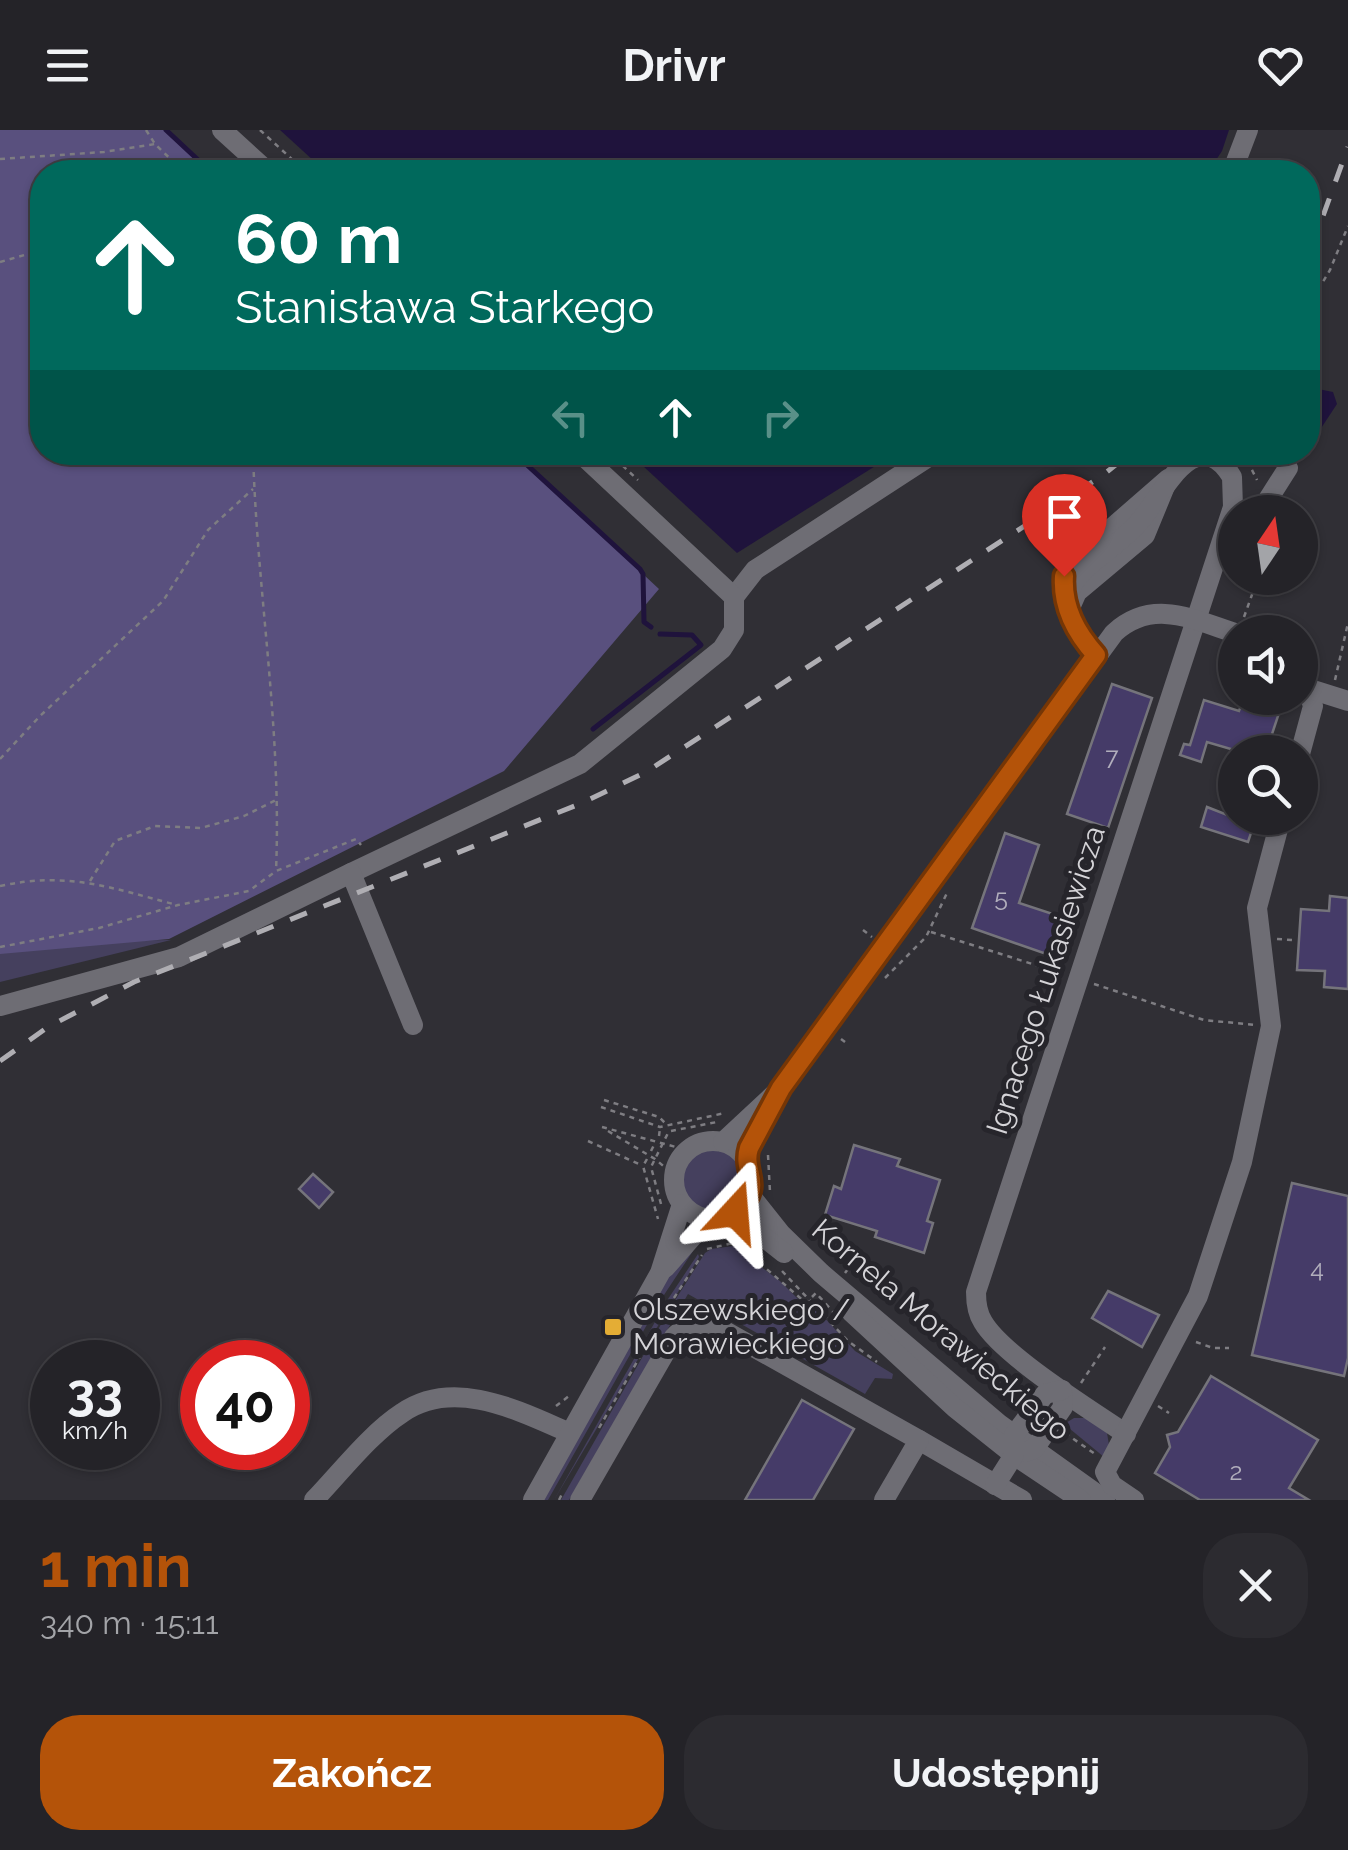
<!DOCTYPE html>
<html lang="pl">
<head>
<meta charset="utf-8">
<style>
	body { margin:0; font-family:Raleway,sans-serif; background:#2c2b30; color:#f1f3f6; height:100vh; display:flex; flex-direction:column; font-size:38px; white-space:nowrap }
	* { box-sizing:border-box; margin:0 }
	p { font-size:32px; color:#a3a4a8 }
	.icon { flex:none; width:55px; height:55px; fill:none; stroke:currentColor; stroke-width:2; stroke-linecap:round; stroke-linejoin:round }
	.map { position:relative; height:1370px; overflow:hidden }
	.side { display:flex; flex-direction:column; background:#242328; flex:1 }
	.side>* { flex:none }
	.hud { position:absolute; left:30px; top:30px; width:1290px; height:305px; border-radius:40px; box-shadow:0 2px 8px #0004,0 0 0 2px #414045; background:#00695c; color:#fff; overflow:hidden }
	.needle { width:65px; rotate:13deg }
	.buttons { position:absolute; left:1218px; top:365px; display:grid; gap:20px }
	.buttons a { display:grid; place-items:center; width:100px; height:100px; border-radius:50%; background:#242328; box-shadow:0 2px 8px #0004,0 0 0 2px #414045; font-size:50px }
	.speed { position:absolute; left:30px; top:1210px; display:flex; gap:20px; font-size:50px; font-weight:700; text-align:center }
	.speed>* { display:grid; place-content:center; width:130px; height:130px; border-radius:50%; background:#242328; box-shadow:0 2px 8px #0004,0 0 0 2px #414045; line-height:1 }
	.speed small { font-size:25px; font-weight:400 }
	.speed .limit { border:15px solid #d22; background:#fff; color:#111 }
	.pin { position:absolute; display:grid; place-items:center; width:85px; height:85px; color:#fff; margin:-102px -42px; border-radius:50% 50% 50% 0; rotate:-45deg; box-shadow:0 0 10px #0007 }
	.pin .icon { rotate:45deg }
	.me { position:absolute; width:110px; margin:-55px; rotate:19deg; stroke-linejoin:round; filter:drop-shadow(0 0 8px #0008) }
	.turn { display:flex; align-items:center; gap:35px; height:210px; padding:0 40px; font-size:45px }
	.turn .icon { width:130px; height:130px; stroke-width:2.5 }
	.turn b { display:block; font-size:70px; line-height:85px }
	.lanes { display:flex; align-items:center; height:95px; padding:0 40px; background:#0003; justify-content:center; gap:50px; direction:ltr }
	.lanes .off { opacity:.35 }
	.round { display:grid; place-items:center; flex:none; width:105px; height:105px; border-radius:40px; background:#2c2b30 }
	.summary { display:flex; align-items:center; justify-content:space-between; height:170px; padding:0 40px }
	h1 { font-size:60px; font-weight:700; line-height:75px; color:#b45309 }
	.primary-button { display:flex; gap:20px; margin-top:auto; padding:20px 40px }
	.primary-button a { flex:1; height:115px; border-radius:40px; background:#b45309; color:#fff; font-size:40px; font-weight:700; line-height:115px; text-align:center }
	.primary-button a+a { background:#2c2b30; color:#f1f3f6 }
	header { display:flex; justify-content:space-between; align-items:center; height:130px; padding:0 40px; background:#242328; font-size:45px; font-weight:700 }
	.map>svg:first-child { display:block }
</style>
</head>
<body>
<header><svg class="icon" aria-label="menu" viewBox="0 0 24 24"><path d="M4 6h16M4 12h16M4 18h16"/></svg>Drivr<svg class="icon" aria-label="heart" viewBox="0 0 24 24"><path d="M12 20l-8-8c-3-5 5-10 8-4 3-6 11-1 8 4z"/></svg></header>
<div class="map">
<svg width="1348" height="1370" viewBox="0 0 1348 1370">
	<rect width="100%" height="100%" fill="#302f35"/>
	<g fill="#45405e">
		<polygon points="171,810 0,852 0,812"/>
		<circle cx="713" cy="1050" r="32"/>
		<polygon points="733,1116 780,1151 805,1176 811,1173 855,1221 893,1244 892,1249 875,1248 865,1264 688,1164 569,1370 561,1370 672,1175 705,1123 711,1119"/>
		<polygon points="688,1118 693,1121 662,1168 548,1370 541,1370 656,1166"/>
		<polygon points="698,1124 699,1127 554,1370 668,1169"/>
		<polygon points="1074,1288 1086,1288 1107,1303 1109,1315 1104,1327 1064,1294"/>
	</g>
	<polygon fill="#59507e" points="0,0 166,0 212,42 42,42 42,322 513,323 659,459 504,641 169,809 0,824"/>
	<g fill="#1f133c">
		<polygon points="280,0 1229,0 1222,21 1208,42 326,42"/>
		<polygon points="1308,257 1333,262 1337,274 1308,318"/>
		<polygon points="629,323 896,323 737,423"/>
	</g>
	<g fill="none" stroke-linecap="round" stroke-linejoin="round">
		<g stroke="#1f133c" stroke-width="5">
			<polyline points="166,0 211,42"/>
			<polyline points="513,322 640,439 643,444 644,492 651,497"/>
			<polyline points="593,599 701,515 692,505 660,504"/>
		</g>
	</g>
	<g fill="#453b68" stroke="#75747b" stroke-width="2.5">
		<polygon points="1112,554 1152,568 1108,698 1067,684"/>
		<polygon points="1244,568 1284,568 1266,622 1241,622 1207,612 1201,632 1180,625 1184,614 1190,615 1204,570 1239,581"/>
		<polygon points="1207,677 1235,688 1256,688 1248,712 1201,697"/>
		<polygon points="1005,703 1039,715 1019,773 1068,789 1055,827 972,798"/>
		<polygon points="1330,766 1348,768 1348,859 1324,857 1325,841 1297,840 1301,779 1329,781"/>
		<polygon points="854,1015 900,1029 897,1036 940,1050 927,1091 933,1093 924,1123 875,1107 877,1101 825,1085 834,1056 841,1059"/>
		<polygon points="313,1044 333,1062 319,1078 299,1059"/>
		<polygon points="1292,1053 1348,1066 1348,1228 1344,1246 1252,1225"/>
		<polygon points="1108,1161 1159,1185 1142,1217 1092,1188"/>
		<polygon points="1211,1246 1318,1310 1289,1358 1309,1370 1200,1370 1155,1343 1170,1317 1167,1305 1178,1302"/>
		<polygon points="802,1270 854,1299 813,1370 745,1370"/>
	</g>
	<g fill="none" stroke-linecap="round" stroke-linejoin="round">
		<g stroke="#7e7d82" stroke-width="2.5" stroke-dasharray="5 5" stroke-linecap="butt">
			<polyline points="146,0 155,14 184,42"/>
			<polyline points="260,0 306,42"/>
			<polyline points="0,29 104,22 155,14"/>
			<polyline points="0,132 42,120"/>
			<polyline points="1308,177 1330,140 1348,96"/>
			<path d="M253 322C257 464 282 598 276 741"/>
			<polyline points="608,322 638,350"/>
			<polyline points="1243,322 1257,350"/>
			<polyline points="1244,487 1258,448"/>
			<polyline points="1335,550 1348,493"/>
			<polyline points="0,629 40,586 163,471 208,400 253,359"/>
			<polyline points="90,751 115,711 155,696 201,698 244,686 278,669"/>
			<path d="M0 756C69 741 111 758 177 775"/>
			<polyline points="863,800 872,807"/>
			<polyline points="931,802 1061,843"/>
			<polyline points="1277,809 1292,810"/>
			<polyline points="0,817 99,798 178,775 249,761 276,741 356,709 361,715"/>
			<polyline points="885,848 926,807 947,763"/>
			<polyline points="1094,854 1204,890 1255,895"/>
			<polyline points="841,909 849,915"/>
			<polyline points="604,970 659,987 667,995"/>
			<polyline points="601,977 660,997 725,983"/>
			<polyline points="602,997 687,1020"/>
			<polyline points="608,1001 655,1029 674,1045"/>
			<polyline points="671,1001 717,992"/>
			<polyline points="659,1006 660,998"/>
			<polyline points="588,1011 641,1035"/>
			<polyline points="651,1021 654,1015"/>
			<polyline points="768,1025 770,1062"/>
			<polyline points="647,1029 643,1036 658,1089"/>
			<polyline points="661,1074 651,1037 669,1001"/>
			<polyline points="715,1109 732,1107"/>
			<polyline points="707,1119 733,1113 740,1116 806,1173 816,1163 834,1183"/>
			<polyline points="782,1141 848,1211 877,1232"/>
			<polyline points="845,1143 862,1120"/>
			<polyline points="1196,1212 1213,1218 1229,1218"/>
			<polyline points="1081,1253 1105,1217"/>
			<polyline points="556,1276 569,1266"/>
			<polyline points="1158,1276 1169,1283"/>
			<polyline points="599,1298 672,1171 702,1125"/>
			<polyline points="1065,1303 1095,1324"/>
			<polyline points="559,1370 563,1362"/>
		</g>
		<g stroke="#6e6d74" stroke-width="20">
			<polyline points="222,0 268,42"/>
			<polyline points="1232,42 1248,0"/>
			<polygon points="1168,349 1145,405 1077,462 1069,480 1063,455 1067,437"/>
			<polyline points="1260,382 1288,338"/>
			<polyline points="1282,448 1288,449"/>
			<polyline points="734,467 755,440 936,322"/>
			<path d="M1096 525C1030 449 1096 441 1139 392 1161 368 1195 288 1232 347L1233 377 976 1162C976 1173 977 1183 983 1192 1003 1226 1091 1280 1126 1304"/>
			<polyline points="1300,536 1313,576 1300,624"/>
			<polyline points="1310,559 1348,571"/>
			<polyline points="351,743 580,634 722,519 734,500 734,467 579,322"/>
			<polyline points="0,876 179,827 351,743 413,895"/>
			<circle cx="713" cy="1050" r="39"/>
			<path d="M723 1012 781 958 1114 503C1152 468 1192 489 1235 503"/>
			<polyline points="746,1028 778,965"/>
			<polyline points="750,1065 781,1104 821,1143 999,1294 1105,1370"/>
			<polyline points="729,1086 743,1091 784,1123"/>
			<polyline points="665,1138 708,1089"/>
			<polyline points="851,1182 955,1278 1014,1325 1081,1370"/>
			<polyline points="919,1310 1022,1370"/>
			<polyline points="1025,1322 1034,1319 1063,1277 1062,1260"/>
			<polyline points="995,1355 1014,1325 1014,1305 1045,1264 1062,1260"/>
			<path d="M314 1370C340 1343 371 1303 402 1283 454 1247 519 1281 570 1303"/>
			<polyline points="533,1370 660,1143 682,1074"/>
			<path d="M580 1370 674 1207C686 1194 700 1192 716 1196L919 1310 884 1370"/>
			<polyline points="1134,1370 1112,1355 1105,1342 1198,1166 1242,1032 1271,896 1257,778 1281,688"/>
		</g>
		<g stroke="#afaeb3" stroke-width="5" stroke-dasharray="18 18" stroke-linecap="butt">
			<polyline points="1308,118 1319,97 1348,17"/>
			<polyline points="0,931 48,897 134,852 582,673 646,642 1103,345 1132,322"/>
		</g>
	</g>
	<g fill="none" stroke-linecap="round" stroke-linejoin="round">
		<g stroke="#753606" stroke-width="25">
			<path id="route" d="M735 1082C767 1054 741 1044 749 1018L781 958 1096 525C1076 503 1062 476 1064 446"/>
		</g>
		<use href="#route" stroke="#b45309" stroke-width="18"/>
	</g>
	<rect fill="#e4ad35" stroke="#26252b" stroke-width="4" x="603" y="1187" width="20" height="20" rx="5"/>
	<g text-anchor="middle" stroke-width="10" stroke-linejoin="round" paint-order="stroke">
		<g font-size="25" fill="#b1aebc">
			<text x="1112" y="635">7</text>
			<text x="1001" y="776">5</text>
			<text x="1317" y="1147">4</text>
			<text x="1236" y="1350">2</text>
		</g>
		<g font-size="30" fill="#d5d4d8" stroke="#26252b">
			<text transform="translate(1046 850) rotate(-72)" y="10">Ignacego Łukasiewicza</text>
			<text transform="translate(941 1200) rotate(40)" y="10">Kornela Morawieckiego</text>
		</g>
		<g font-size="30" fill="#d5d4d8" stroke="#26252b" text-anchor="start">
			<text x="633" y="1190">Olszewskiego /<tspan x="633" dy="34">Morawieckiego</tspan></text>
		</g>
	</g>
</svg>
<div class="buttons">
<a><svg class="needle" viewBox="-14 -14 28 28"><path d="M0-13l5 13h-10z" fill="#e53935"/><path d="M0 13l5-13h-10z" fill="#a3a4a8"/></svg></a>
<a><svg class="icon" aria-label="sound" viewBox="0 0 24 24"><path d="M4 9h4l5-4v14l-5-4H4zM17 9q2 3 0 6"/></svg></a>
<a><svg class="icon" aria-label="search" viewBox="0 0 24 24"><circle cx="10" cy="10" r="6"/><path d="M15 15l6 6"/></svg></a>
</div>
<div class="speed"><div>33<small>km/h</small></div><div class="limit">40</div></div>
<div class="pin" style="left:1064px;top:446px;background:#d93025"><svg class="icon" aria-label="arrive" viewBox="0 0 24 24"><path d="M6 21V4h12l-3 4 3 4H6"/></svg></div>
<svg class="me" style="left:735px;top:1082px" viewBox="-20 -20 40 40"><path d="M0-17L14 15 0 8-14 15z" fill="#b45309" stroke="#fff" stroke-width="4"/></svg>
<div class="hud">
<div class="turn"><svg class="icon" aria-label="ahead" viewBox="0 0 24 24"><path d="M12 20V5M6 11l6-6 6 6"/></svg><div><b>60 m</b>Stanisława Starkego</div></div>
<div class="lanes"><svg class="icon off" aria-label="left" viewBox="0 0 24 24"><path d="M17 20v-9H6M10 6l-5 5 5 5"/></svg><svg class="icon" aria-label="ahead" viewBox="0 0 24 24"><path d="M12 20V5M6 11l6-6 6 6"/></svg><svg class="icon off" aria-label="right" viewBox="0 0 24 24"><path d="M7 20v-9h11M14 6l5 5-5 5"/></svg></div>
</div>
</div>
<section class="side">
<div class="summary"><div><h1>1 min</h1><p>340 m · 15:11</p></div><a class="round"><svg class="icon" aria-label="close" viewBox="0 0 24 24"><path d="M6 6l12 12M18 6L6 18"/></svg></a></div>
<div class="primary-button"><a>Zakończ</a><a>Udostępnij</a></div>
</section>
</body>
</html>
